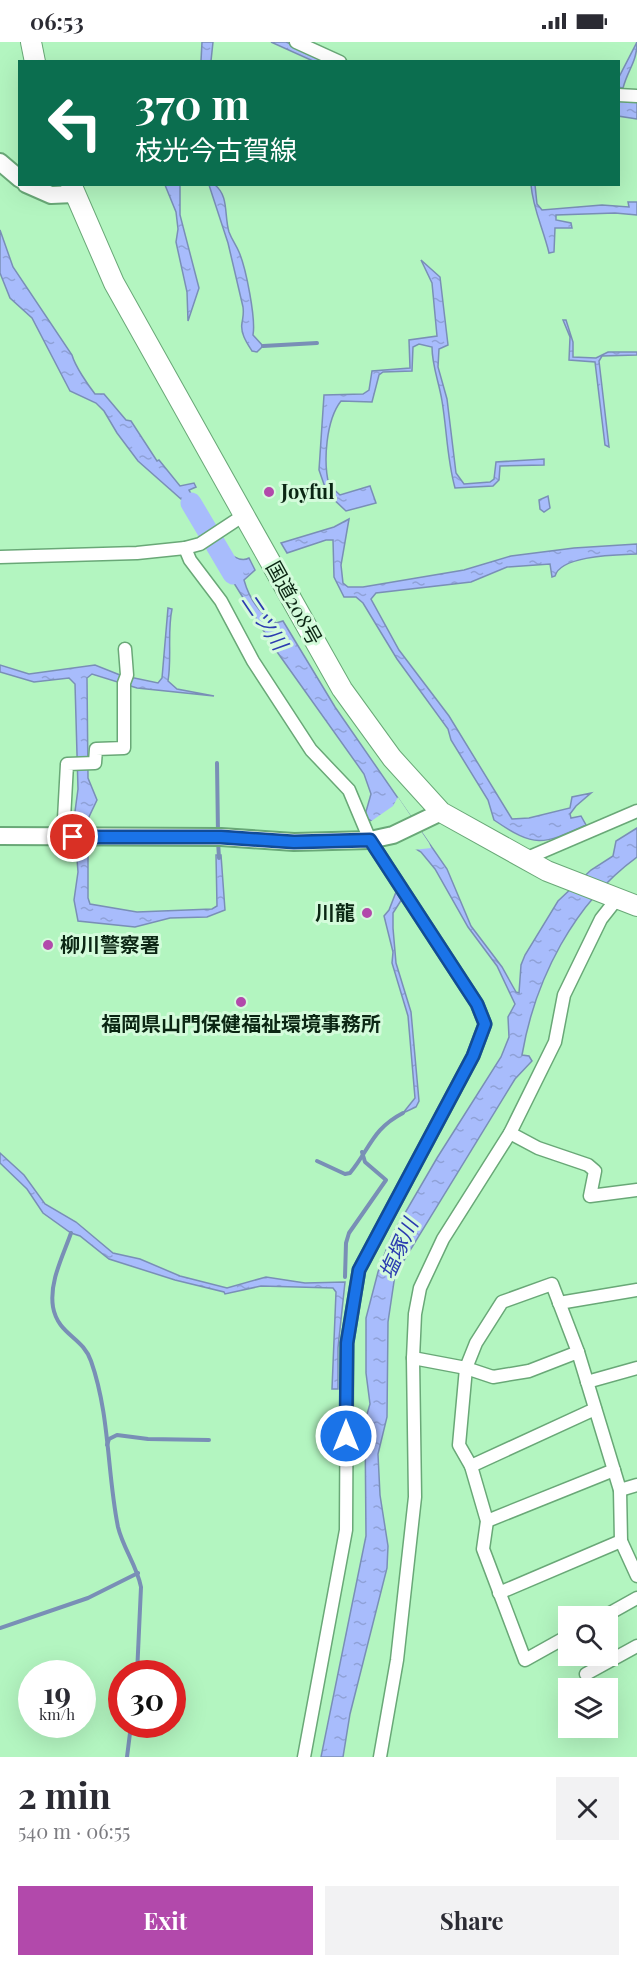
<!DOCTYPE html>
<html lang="en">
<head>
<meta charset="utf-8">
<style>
	body { margin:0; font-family:"Playfair Display","Noto Sans JP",serif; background:#f2f2f3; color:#2b2b33; height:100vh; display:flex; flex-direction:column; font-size:22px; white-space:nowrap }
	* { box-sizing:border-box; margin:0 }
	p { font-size:20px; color:#7c7c81 }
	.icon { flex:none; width:33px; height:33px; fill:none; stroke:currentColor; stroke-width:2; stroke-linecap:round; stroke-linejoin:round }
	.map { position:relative; height:1715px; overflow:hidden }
	.drawer { display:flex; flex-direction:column; background:#fff; flex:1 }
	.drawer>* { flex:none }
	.hud { position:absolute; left:18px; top:18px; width:602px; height:126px; border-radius:0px; box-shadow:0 6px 24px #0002; background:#0b6e4f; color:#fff; overflow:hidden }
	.tools { position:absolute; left:558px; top:1564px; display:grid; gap:12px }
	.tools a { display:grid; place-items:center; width:60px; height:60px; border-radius:0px; background:#fff; box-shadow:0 6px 24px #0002; font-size:30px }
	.speed { position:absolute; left:18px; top:1618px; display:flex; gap:12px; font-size:30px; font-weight:700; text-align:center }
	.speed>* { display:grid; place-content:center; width:78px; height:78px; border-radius:50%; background:#fff; box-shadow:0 6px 24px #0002; line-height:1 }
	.speed small { font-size:15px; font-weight:400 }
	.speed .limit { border:9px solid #d22; background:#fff; color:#111 }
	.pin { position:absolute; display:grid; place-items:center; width:51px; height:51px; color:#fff; margin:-26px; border:3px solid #fff; border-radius:50%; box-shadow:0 2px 6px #0007 }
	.me { position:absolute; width:66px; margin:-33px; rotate:0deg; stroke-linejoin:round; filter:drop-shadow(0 0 4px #0008) }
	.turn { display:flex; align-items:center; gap:21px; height:126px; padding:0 18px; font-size:27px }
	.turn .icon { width:78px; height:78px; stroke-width:2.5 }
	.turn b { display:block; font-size:42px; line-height:51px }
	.round { display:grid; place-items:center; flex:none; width:63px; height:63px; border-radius:0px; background:#f2f2f3 }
	.summary { display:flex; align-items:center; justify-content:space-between; height:102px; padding:0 18px }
	h1 { font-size:36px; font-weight:700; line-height:45px }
	.action { display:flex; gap:12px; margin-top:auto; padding:12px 18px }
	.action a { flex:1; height:69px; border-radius:0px; background:#b249ab; color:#fff; font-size:24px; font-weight:700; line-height:69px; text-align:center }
	.action a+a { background:#f2f2f3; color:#2b2b33 }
	.status { display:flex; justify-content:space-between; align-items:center; height:42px; padding:0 30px; background:#fff; direction:ltr }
	.status svg { height:16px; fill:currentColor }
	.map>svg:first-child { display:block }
</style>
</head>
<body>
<div class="status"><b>06:53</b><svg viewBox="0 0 49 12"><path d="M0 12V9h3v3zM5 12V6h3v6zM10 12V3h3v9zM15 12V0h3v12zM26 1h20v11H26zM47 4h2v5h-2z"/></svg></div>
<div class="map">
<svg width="637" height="1715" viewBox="0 0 637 1715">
	<defs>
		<pattern id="water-ripples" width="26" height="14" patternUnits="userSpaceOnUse" patternTransform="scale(1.5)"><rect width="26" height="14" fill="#a8bcfc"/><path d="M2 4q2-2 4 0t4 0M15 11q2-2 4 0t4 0" fill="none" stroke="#8fa1d7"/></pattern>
	</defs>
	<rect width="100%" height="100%" fill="#b3f5c0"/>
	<g fill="url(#water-ripples)" stroke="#798fb6" stroke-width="1.5">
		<polygon points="202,0 213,0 211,19 201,19"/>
		<polygon points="271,0 286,0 332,19 313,19"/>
		<path d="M637 0C637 20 628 27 623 46L618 45V37Z"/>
		<polygon points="618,57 637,59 637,77 618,74"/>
		<polygon points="165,143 180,143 180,173 199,246 188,279 187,250 176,200 178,187 176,170"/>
		<path d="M209 143H215C229 154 224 173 229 190 232 198 236 203 239 210 246 226 256 277 253 293L263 304 257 310 252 309C247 301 240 291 242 281 243 274 244 272 243 265L228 201Z"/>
		<path d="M531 143H535L537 162 542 168 602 163 629 165 628 160H637V173L615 171 556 173V178L571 181 572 186H555L554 210 549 211C543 186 533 167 531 143Z"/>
		<path d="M0 188 13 225 72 313C75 324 88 343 95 352H104L126 378 131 379 157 419 159 418 180 444 194 441 196 445 189 448 207 482 205 484 190 465 138 419 117 391 104 369 96 361 70 349 32 276 10 256 0 231Z"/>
		<path d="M421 218 440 235 448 303 439 307 438 325 447 357 456 431 464 442 490 440 494 437 496 420 544 417V423L500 424 499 438 493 444 455 446C447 417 447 389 442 359 439 340 432 324 432 305L419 302 413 305 412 329 383 330 379 333 372 360 341 359C326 378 323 420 329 443L340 453 370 444 376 461 346 469 327 451 319 428 324 353 363 352 369 348 372 329 410 326 409 298 437 294 432 241Z"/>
		<polygon points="563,278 566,278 573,300 573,315 596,316 608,310 637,310 637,313 602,314 599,319 609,405 605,403 595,320 569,318 570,295"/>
		<polygon points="548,454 550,466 544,470 540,467 539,458"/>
		<path d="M349 477 341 523 343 541 348 545H363L464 528 511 514 574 506 637 502V512C618 513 561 513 555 534L552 535 550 522 507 525 471 540 376 551 371 557 399 608 449 674 512 777 529 776 570 766 572 755 591 751 576 764 570 772 571 776 581 774 586 783C542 803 535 806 494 778L488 758 451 698 448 687 397 617 363 561 356 555H344L334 535 333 498H326L287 511 281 501 334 485Z"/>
		<path d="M223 504C228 512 240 521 249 516L255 528 244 538C249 556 260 572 276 581L283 579 335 665 447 827 471 884 502 925 516 950 519 951 521 923 525 913 558 859 591 828 613 814 616 799 637 786V815C574 861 535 937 522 1013L529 1014 532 1019 515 1037 395 1233 388 1280 387 1375 378 1412 380 1453 388 1504 387 1526 350 1672 343 1715H321L366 1494 365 1379 370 1362 366 1331V1276L378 1230 391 1195 437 1116 501 1015 509 995 508 975 515 962 497 924 468 885 435 827 421 810 368 777 365 773 371 752 364 732 275 607 214 509Z"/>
		<path d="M168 566 172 567C167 591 172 615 168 639L177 647 214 654 137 646 92 632 87 636 88 736 97 758 88 777V856L90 862 137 870 212 867 217 864 216 813H221L225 868 207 875 170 876 135 885 78 879 74 858 78 830 74 777 78 747 75 642 69 636 34 640 0 630V623L29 632 95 623 120 633 158 641 162 636Z"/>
		<polygon points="377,814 402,857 393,871 393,886 396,921 411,970 419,1059 416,1065 403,1071 415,1056 408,974 392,921 393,910 384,874 389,868 396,850"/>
		<polygon points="0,1111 24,1133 45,1162 76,1180 113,1211 140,1217 180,1234 227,1246 266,1235 305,1241 345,1240 338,1306 338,1347 332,1347 336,1250 333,1246 261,1244 225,1252 224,1250 175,1238 109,1217 80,1194 71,1191 43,1171 27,1147 0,1121"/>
	</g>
	<polygon fill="#b3f5c0" points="398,755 429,801 431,806 413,808 375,786 370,780 393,764"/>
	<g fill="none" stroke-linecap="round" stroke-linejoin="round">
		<g stroke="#798fb6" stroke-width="4">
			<polyline points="263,304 317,301"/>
			<polyline points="217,721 218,792"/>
			<polyline points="218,799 219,816"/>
			<path d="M317 1119 345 1132 350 1131C370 1107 372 1087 403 1071"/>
			<path d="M71 1191C63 1214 49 1240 53 1265 58 1293 83 1295 91 1319 110 1373 107 1431 118 1485 123 1506 137 1524 141 1545L137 1632"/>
			<polyline points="345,1235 346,1201 349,1191 386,1138 365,1120 362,1110"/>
			<polyline points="107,1403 109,1397 117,1393 148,1397 209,1398"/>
			<polyline points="0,1586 88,1556 138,1531"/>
			<polyline points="127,1715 131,1683"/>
		</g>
		<polyline stroke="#a8bcfc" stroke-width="21" points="191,461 233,532"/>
		<g stroke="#69a877" stroke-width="15">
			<g id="minor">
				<polyline points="296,0 340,20"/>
				<polyline points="618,53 637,54"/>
				<polyline points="185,506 190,518 221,559 253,619 311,708 349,748 370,798 477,962 485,982 473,1014 359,1228 347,1301 346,1488 304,1715"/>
				<polyline points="0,515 137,511 185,506 200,502 244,473"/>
				<polyline points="63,795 67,722 95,721 96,707 124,706 124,641 127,633 125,607"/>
				<polyline points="525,817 637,769"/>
				<polyline points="510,1091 538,1106 588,1123 595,1129 590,1154 637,1148"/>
				<polyline points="559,1261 637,1248"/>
				<polyline points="413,1316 466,1326 493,1335 529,1329 578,1310 620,1448 621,1499 637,1534"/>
				<polyline points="587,1340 637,1326"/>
				<polyline points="471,1424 595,1367"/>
				<polyline points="620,1448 637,1443"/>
				<polyline points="487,1479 614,1428"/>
				<polyline points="499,1551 621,1499"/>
				<polyline points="603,1575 637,1556"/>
				<polyline points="568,1594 525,1618 483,1507 487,1479 471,1424 459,1403 466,1326 476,1301 502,1260 552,1242 578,1310"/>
				<polyline points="586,1632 637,1604"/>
				<polyline points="380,1715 397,1618 415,1455 413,1316 415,1272 420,1246 443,1197 510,1091 555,1000 564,953 601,877 616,858"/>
			</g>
		</g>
		<g stroke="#69a877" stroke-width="20">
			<g id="secondary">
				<polyline points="0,120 20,137"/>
				<polyline points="26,142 51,153 74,152"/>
				<polyline points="0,794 221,795 294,800 370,798 393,793 441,770"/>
			</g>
		</g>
		<g stroke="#69a877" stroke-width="22">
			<g id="trunk">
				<polyline points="31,0 35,20"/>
				<polyline points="71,142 114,241 244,473 342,647 392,716 441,770 547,829 637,864"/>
			</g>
		</g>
		<use href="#minor" stroke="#fff" stroke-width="12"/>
		<use href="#secondary" stroke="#fff" stroke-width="16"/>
		<use href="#trunk" stroke="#fff" stroke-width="20"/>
	</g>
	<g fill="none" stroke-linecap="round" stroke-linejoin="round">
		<g stroke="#114b97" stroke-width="15">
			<polyline id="route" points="73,795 221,795 294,800 370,798 477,962 485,982 473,1014 359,1228 347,1301 346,1394"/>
		</g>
		<use href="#route" stroke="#1a73e8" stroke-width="10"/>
	</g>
	<g fill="#b249ab" stroke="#d4fbdb" stroke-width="2">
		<circle cx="269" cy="450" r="6"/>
		<circle cx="367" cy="871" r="6"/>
		<circle cx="48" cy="903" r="6"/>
		<circle cx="241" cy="960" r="6"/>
	</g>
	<g text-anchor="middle" stroke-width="6" stroke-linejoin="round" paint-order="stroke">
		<g font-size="20" font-weight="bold" fill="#0b2613" stroke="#d4fbdb" text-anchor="start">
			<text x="281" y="457">Joyful</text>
			<text x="355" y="878" text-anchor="end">川龍</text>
			<text x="60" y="910">柳川警察署</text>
			<text x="241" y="989" text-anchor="middle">福岡県山門保健福祉環境事務所</text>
		</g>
		<g font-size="20" fill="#0b2613" stroke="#d4fbdb">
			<text transform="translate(294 561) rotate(61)" y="7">国道208号</text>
		</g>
		<g font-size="21" font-style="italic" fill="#2b3bb0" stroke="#d4fbdb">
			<text transform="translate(264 580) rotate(56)" y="7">二ツ川</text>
			<text transform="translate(399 1207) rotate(-66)" y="7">塩塚川</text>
		</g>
	</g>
</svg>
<div class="tools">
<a><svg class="icon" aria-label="search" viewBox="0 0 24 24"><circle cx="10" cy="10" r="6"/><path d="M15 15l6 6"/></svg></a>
<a><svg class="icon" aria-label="layers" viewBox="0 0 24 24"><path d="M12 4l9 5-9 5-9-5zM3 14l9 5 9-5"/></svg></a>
</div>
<div class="speed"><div>19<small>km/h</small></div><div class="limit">30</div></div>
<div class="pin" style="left:73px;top:795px;background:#d93025"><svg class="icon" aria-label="arrive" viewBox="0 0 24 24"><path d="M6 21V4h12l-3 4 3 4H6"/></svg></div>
<svg class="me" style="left:346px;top:1394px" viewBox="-20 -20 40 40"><circle r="17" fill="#1a73e8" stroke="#fff" stroke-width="3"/><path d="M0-11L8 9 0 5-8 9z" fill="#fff"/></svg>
<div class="hud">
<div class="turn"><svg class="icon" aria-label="left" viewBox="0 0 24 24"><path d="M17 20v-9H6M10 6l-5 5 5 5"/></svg><div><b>370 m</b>枝光今古賀線</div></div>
</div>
</div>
<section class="drawer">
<div class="summary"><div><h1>2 min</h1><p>540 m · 06:55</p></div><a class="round"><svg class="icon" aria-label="close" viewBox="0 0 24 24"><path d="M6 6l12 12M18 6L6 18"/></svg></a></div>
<div class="action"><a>Exit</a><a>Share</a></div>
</section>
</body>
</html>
